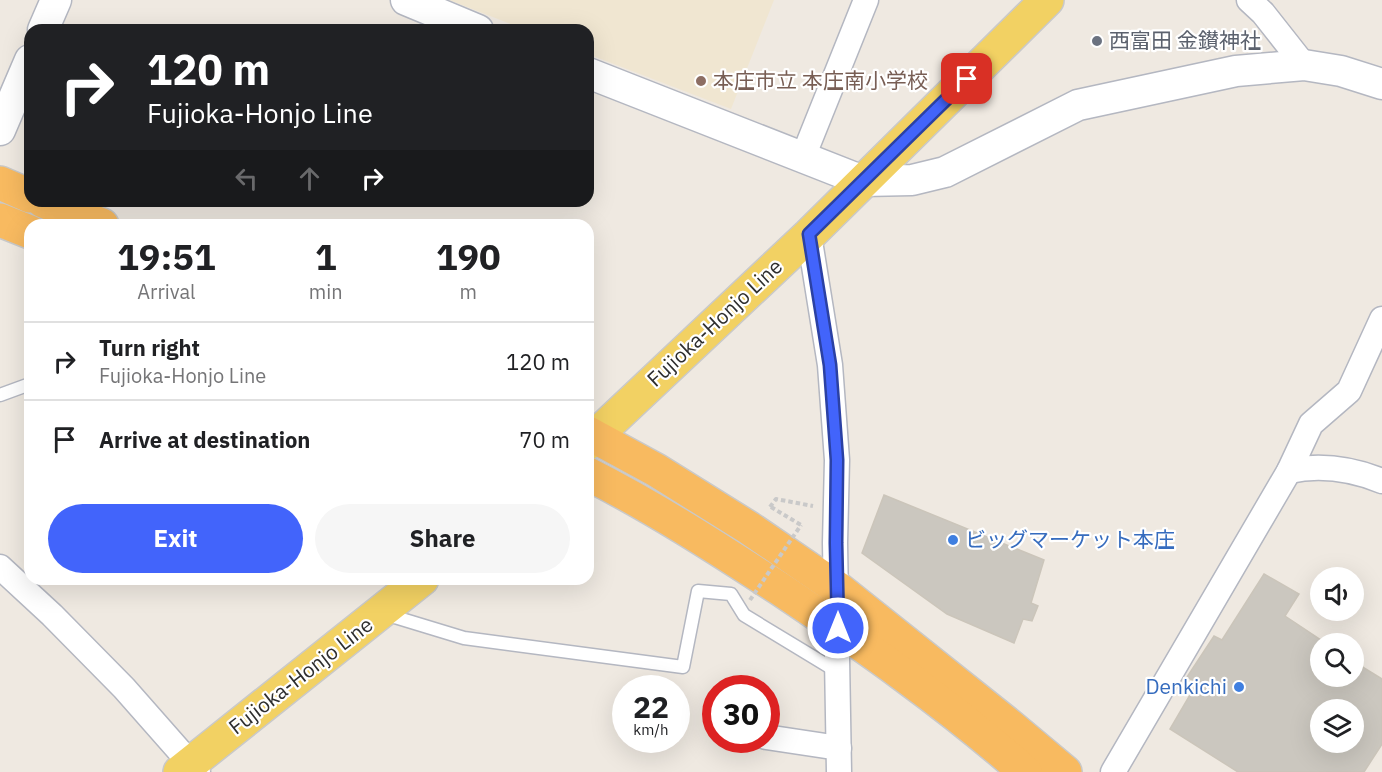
<!DOCTYPE html>
<html lang="en">
<head>
<meta charset="utf-8">
<style>
	body { margin:0; font-family:"IBM Plex Sans","Noto Sans JP",sans-serif; background:#f6f6f6; color:#202124; height:100vh; display:flex; flex-direction:column; font-size:22px; white-space:nowrap }
	* { box-sizing:border-box; margin:0 }
	p { font-size:20px; color:#757577 }
	.icon { flex:none; width:33px; height:33px; fill:none; stroke:currentColor; stroke-width:2; stroke-linecap:round; stroke-linejoin:round }
	.map { position:relative; flex:1; overflow:hidden }
	.panel { position:absolute; left:24px; top:219px; width:570px; height:366px; display:flex; flex-direction:column; background:#fff; border-radius:18px; box-shadow:0 6px 24px #0002 }
	.panel>* { flex:none }
	.hud { position:absolute; left:24px; top:24px; width:570px; height:183px; border-radius:18px; box-shadow:0 6px 24px #0002; background:#202124; color:#fff; overflow:hidden }
	.controls { position:absolute; left:1310px; top:567px; display:grid; gap:12px }
	.controls a { display:grid; place-items:center; width:54px; height:54px; border-radius:50%; background:#fff; box-shadow:0 6px 24px #0002; font-size:30px }
	.speed { position:absolute; left:612px; top:675px; display:flex; gap:12px; font-size:30px; font-weight:700; text-align:center }
	.speed>* { display:grid; place-content:center; width:78px; height:78px; border-radius:50%; background:#fff; box-shadow:0 6px 24px #0002; line-height:1 }
	.speed small { font-size:15px; font-weight:400 }
	.speed .limit { border:9px solid #d22; background:#fff; color:#111 }
	.pin { position:absolute; display:grid; place-items:center; width:51px; height:51px; color:#fff; margin:-26px; border-radius:12px; box-shadow:0 3px 9px #0006 }
	.me { position:absolute; width:66px; margin:-33px; rotate:0deg; stroke-linejoin:round; filter:drop-shadow(0 0 4px #0008) }
	.turn { display:flex; align-items:center; gap:21px; height:126px; padding:0 24px; font-size:27px }
	.turn .icon { width:78px; height:78px; stroke-width:2.5 }
	.turn b { display:block; font-size:42px; line-height:51px }
	.lanes { display:flex; align-items:center; height:57px; padding:0 24px; background:#0003; justify-content:center; gap:30px; direction:ltr }
	.lanes .off { opacity:.35 }
	.eta { display:flex; justify-content:space-evenly; align-items:center; height:102px; text-align:center }
	.eta b { font-size:36px; font-weight:800; line-height:42px }
	.primary-button { display:flex; gap:12px; margin-top:auto; padding:12px 24px }
	.primary-button a { flex:1; height:69px; border-radius:36px; background:#4264fb; color:#fff; font-size:24px; font-weight:800; line-height:69px; text-align:center }
	.primary-button a+a { background:#f6f6f6; color:#202124 }
	ul { padding:0; list-style:none }
	li { display:flex; align-items:center; gap:18px; height:78px; padding:0 24px; border-top:2px solid #e0e0e0 }
	li div { flex:1 }
	li b { display:block; font-size:22px }
	li em { font-style:normal }
	.map>svg:first-child { display:block }
</style>
</head>
<body>
<div class="map">
<svg width="1382" height="772" viewBox="0 0 1382 772">
	<rect width="100%" height="100%" fill="#efe9e1"/>
	<polygon fill="#f0e6d1" points="449,0 774,0 731,109 588,54 588,30 526,30"/>
	<g fill="#cbc7bf" stroke="#cbc5ba" stroke-width="1.5" fill-rule="evenodd">
		<polygon points="884,495 1044,560 1031,603 1038,606 1032,621 1023,619 1014,643 947,614 862,553"/>
		<path d="M1264 574 1299 594 1285 616 1327 644H1320V676H1353V661L1382 679V744L1364 772H1238L1170 729 1197 683 1187 677 1214 636 1222 640ZM1320 710H1353V742H1320Z"/>
	</g>
	<g fill="none" stroke-linecap="round" stroke-linejoin="round">
		<g stroke="#b4b7c1" stroke-width="15">
			<g id="service">
				<polyline points="0,395 30,384"/>
				<polyline points="385,614 464,638 683,667 698,591 731,594 744,615 838,672"/>
			</g>
		</g>
		<g stroke="#b4b7c1" stroke-width="27">
			<g id="minor">
				<polyline points="1249,0 1263,13 1304,65"/>
				<polyline points="803,157 866,0"/>
				<polyline points="809,235 830,365 837,460 835,543 839,772"/>
				<path d="M1289 471C1321 464 1352 469 1382 481"/>
				<polyline points="0,567 52,615 124,688 198,772"/>
				<polyline points="766,737 839,748"/>
				<polyline points="1113,772 1289,471 1311,424 1349,391 1382,319"/>
			</g>
		</g>
		<g stroke="#b4b7c1" stroke-width="33">
			<g id="tertiary">
				<polyline points="406,0 478,30"/>
				<polyline points="43,30 56,0"/>
				<polyline points="588,73 863,181 912,180 945,172 1078,105 1236,71 1304,65 1341,71 1382,84"/>
				<polyline points="0,130 30,60"/>
			</g>
		</g>
		<g stroke="#c9c9c9" stroke-width="36">
			<g id="primary">
				<polyline points="588,443 809,235 1047,0"/>
				<polyline points="180,772 422,579"/>
			</g>
		</g>
		<g stroke="#c9c9c9" stroke-width="36">
			<g id="trunk">
				<polyline points="0,183 30,196"/>
				<polyline points="43,201 102,225"/>
				<polyline points="0,220 30,232"/>
				<polyline points="588,433 656,470 749,528 837,588 1010,726 1065,772"/>
				<path d="M588 474C655 508 717 548 780 589 865 646 948 704 1025 772"/>
			</g>
		</g>
		<g stroke="#c9c9c9" stroke-width="4" stroke-dasharray="4.5 3" stroke-linecap="butt">
			<polyline points="770,507 776,499 813,506"/>
			<polyline points="771,507 801,525"/>
		</g>
		<use href="#service" stroke="#fff" stroke-width="12"/>
		<use href="#minor" stroke="#fff" stroke-width="24"/>
		<use href="#tertiary" stroke="#fff" stroke-width="30"/>
		<use href="#primary" stroke="#f2d163" stroke-width="33"/>
		<use href="#trunk" stroke="#f8ba60" stroke-width="33"/>
		<polyline stroke="#c9c9c9" stroke-width="4" stroke-dasharray="4.5 3" stroke-linecap="butt" points="750,600 801,525"/>
	</g>
	<g fill="none" stroke-linecap="round" stroke-linejoin="round">
		<g stroke="#2b41a3" stroke-width="15">
			<polyline id="route" points="838,628 836,543 837,460 830,365 809,234 967,79"/>
		</g>
		<use href="#route" stroke="#4264fb" stroke-width="10"/>
	</g>
	<circle fill="#6b7280" stroke="#fff" stroke-width="2" cx="1097" cy="41" r="6"/>
	<circle fill="#8d6e63" stroke="#fff" stroke-width="2" cx="701" cy="81" r="6"/>
	<g fill="#3f7fe0" stroke="#fff" stroke-width="2">
		<circle cx="953" cy="540" r="6"/>
		<circle cx="1239" cy="687" r="6"/>
	</g>
	<g text-anchor="middle" stroke-width="4.5" stroke-linejoin="round" paint-order="stroke">
		<g font-size="21" fill="#5b616d" stroke="#fff" text-anchor="start">
			<text x="1109" y="48">西富田 金鑚神社</text>
		</g>
		<g font-size="21" fill="#785e54" stroke="#fff" text-anchor="start">
			<text x="713" y="88">本庄市立 本庄南小学校</text>
		</g>
		<g font-size="21" fill="#2e2e2e" stroke="#fff">
			<text transform="translate(715 323) rotate(-43)" y="7">Fujioka-Honjo Line</text>
			<text transform="translate(301 676) rotate(-38)" y="7">Fujioka-Honjo Line</text>
		</g>
		<g font-size="21" fill="#366cbe" stroke="#fff" text-anchor="start">
			<text x="965" y="547">ビッグマーケット本庄</text>
			<text x="1227" y="694" text-anchor="end">Denkichi</text>
		</g>
	</g>
</svg>
<div class="controls">
<a><svg class="icon" aria-label="sound" viewBox="0 0 24 24"><path d="M4 9h4l5-4v14l-5-4H4zM17 9q2 3 0 6"/></svg></a>
<a><svg class="icon" aria-label="search" viewBox="0 0 24 24"><circle cx="10" cy="10" r="6"/><path d="M15 15l6 6"/></svg></a>
<a><svg class="icon" aria-label="layers" viewBox="0 0 24 24"><path d="M12 4l9 5-9 5-9-5zM3 14l9 5 9-5"/></svg></a>
</div>
<div class="speed"><div>22<small>km/h</small></div><div class="limit">30</div></div>
<div class="pin" style="left:967px;top:79px;background:#d93025"><svg class="icon" aria-label="arrive" viewBox="0 0 24 24"><path d="M6 21V4h12l-3 4 3 4H6"/></svg></div>
<svg class="me" style="left:838px;top:628px" viewBox="-20 -20 40 40"><circle r="17" fill="#4264fb" stroke="#fff" stroke-width="3"/><path d="M0-11L8 9 0 5-8 9z" fill="#fff"/></svg>
<div class="hud">
<div class="turn"><svg class="icon" aria-label="right" viewBox="0 0 24 24"><path d="M7 20v-9h11M14 6l5 5-5 5"/></svg><div><b>120 m</b>Fujioka-Honjo Line</div></div>
<div class="lanes"><svg class="icon off" aria-label="left" viewBox="0 0 24 24"><path d="M17 20v-9H6M10 6l-5 5 5 5"/></svg><svg class="icon off" aria-label="ahead" viewBox="0 0 24 24"><path d="M12 20V5M6 11l6-6 6 6"/></svg><svg class="icon" aria-label="right" viewBox="0 0 24 24"><path d="M7 20v-9h11M14 6l5 5-5 5"/></svg></div>
</div>
<section class="panel">
<div class="eta">
<div><b>19:51</b><p>Arrival</p></div>
<div><b>1</b><p>min</p></div>
<div><b>190</b><p>m</p></div>
</div>
<ul>
<li><svg class="icon" aria-label="right" viewBox="0 0 24 24"><path d="M7 20v-9h11M14 6l5 5-5 5"/></svg><div><b>Turn right</b><p>Fujioka-Honjo Line</p></div><em>120 m</em></li>
<li><svg class="icon" aria-label="arrive" viewBox="0 0 24 24"><path d="M6 21V4h12l-3 4 3 4H6"/></svg><div><b>Arrive at destination</b></div><em>70 m</em></li>
</ul>
<div class="primary-button"><a>Exit</a><a>Share</a></div>
</section>
</div>
</body>
</html>
